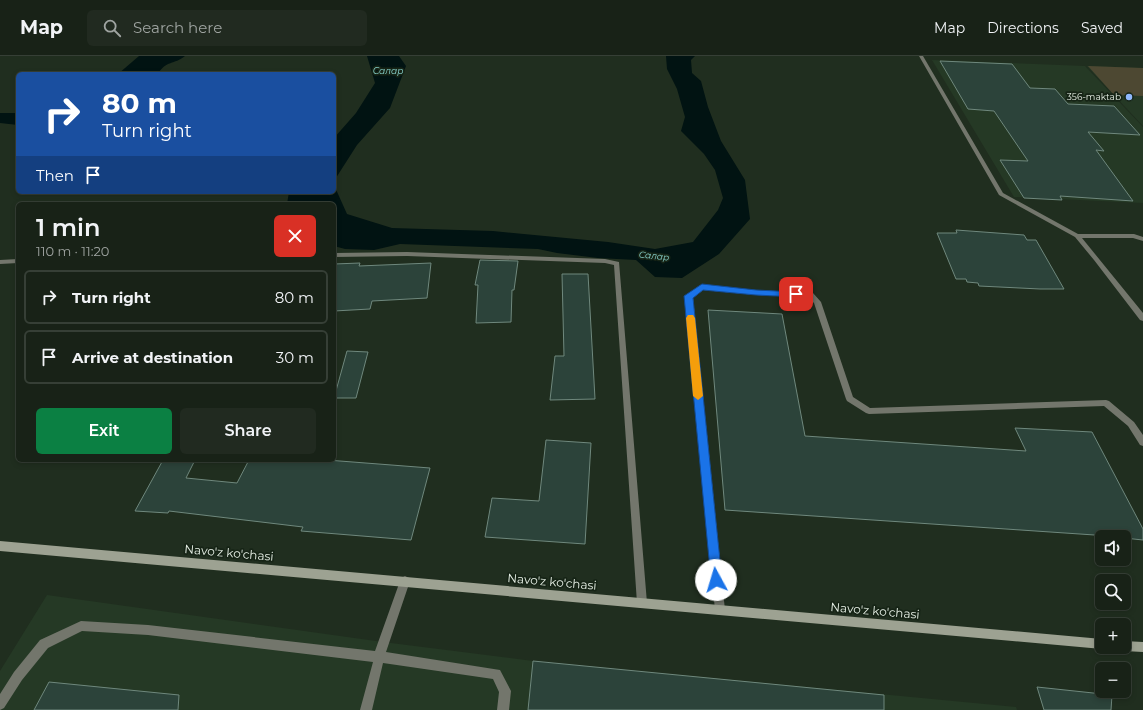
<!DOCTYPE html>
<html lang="en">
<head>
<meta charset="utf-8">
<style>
	body { margin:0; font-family:Montserrat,sans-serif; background:#212a20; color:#f1f3f6; height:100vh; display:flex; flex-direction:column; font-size:15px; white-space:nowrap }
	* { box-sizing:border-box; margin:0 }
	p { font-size:13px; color:#9fa4a1 }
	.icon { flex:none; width:22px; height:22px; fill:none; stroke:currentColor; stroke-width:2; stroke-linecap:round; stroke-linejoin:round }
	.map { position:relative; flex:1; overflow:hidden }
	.side { position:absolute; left:16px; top:146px; width:320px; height:260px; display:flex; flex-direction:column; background:#182217; border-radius:6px; box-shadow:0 2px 6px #0003,0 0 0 1px #363f36 }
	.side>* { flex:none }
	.guide { position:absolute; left:16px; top:16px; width:320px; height:122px; border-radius:6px; box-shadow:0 2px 6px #0003,0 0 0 1px #363f36; background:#1a4fa0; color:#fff; overflow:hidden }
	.buttons { position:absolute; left:1095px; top:474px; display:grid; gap:8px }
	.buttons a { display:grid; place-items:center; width:36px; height:36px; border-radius:6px; background:#182217; box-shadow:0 2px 6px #0003,0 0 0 1px #363f36; font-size:20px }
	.pin { position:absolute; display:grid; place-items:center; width:34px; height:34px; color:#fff; margin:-17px; border-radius:8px; box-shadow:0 2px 6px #0006 }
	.me { position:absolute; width:44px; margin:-22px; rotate:354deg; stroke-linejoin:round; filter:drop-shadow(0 0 3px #0008) }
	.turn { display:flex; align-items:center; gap:14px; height:84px; padding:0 20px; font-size:18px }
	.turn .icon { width:52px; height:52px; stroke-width:2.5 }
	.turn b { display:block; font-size:28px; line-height:34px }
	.then { display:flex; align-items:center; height:38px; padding:0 20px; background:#0003; gap:8px; font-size:15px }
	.round { display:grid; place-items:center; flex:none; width:42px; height:42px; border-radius:6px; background:#212a20 }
	.head { display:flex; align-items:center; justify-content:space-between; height:68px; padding:0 20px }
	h1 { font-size:24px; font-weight:600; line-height:30px }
	.button { display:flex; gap:8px; margin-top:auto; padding:8px 20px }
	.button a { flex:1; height:46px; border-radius:6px; background:#0b8043; color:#fff; font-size:16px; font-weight:600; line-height:46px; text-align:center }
	.button a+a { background:#212a20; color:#f1f3f6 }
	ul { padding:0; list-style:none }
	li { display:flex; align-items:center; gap:12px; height:54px; margin:0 8px 6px; padding:0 12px; border:2px solid #363f36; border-radius:6px }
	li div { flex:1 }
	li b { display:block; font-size:15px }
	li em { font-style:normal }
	header { display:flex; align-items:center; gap:24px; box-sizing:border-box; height:56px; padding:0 20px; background:#182217; border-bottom:1px solid #363f36 }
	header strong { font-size:19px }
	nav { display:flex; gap:22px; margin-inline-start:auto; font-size:14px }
	.search { width:280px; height:36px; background:#212a20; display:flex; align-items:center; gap:10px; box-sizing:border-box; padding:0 14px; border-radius:6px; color:#9fa4a1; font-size:15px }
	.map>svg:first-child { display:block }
</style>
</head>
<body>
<header>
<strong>Map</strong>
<div class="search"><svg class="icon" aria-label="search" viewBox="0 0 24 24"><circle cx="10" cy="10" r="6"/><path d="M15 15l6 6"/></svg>Search here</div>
<nav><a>Map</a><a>Directions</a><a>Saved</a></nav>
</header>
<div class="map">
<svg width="1143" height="654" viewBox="0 0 1143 654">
	<rect width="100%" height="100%" fill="#202e1f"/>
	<g fill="#253925">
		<polygon points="932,4 1085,10 1143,71 1143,147 1014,141"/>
		<polygon points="1087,10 1143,12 1143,70"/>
		<polygon points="47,539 383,586 533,605 1016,651 1017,654 0,654 0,615"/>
	</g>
	<polygon fill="#4d4832" points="1088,10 1143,12 1143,40 1114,39"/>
	<g fill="#011312">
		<path d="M139 0H185C174 9 166 4 158 18H118Z"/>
		<polygon points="367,0 399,0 406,10 390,52 357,89 334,125 334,82 356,57 375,27"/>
		<polygon points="666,0 695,0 691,4 692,17 701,25 708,51 721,85 745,124 750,163 719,198 682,222 655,221 636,204 598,202 557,197 538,193 400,188 374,194 345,193 334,190 334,148 287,148 289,136 334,136 334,129 347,158 392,172 493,175 608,186 655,193 693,186 718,154 723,142 715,114 704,98 681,75 685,61 677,33 667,13"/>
		<polygon points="0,57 18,57 18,69 0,67"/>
	</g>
	<g fill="#2c433a" stroke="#6f887d">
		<polygon points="940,5 1012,8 1030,32 1055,33 1068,48 1114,50 1140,79 1088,76 1104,95 1096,94 1133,145 1060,140 1062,144 1024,142 1000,104 1028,105 994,55 968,53"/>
		<polygon points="956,174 1024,179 1027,184 1036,184 1064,233 1040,233 979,230 978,227 967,226 966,223 956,223 937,177 957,177"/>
		<polygon points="480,204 518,205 514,234 512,234 511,266 476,267 478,229 475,229"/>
		<polygon points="360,207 359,210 431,207 427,242 372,245 370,253 334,255 334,208"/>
		<polygon points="562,218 588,218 595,343 550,344 555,300 564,300"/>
		<polygon points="708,254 782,258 805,380 1026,395 1015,372 1092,376 1143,473 1143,484 1124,482 1124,481 725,454"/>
		<polygon points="347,295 368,296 356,342 334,342"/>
		<polygon points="546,384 591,387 585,488 485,481 492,442 539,445"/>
		<polygon points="163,404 195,404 186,422 237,427 249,404 327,404 430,412 411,484 301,475 303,471 169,455 168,457 135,455"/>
		<polygon points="533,605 884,639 884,654 528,654"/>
		<polygon points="49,626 179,639 178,654 34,654"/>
		<polygon points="1037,631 1112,639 1111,654 1044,654"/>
	</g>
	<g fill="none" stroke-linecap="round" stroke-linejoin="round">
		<g fill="#73766c" fill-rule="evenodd">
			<polygon points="919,0 923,0 1003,137 1078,178 1134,178 1143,181 1143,185 1133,182 1082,182 1143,257 1143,265 1140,264 1094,204 1075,181 999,139"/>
			<polygon points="700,229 756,235 813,237 821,246 853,341 870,352 1106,344 1109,345 1134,366 1143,379 1143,390 1140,389 1128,370 1104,350 869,358 866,357 847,345 846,343 814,247 808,241 756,239 703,234 693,242 725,554 724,558 720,559 716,558 715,554 685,241"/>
			<polygon points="405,520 409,522 410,525 386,596 500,614 511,635 509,654 497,654 499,636 493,623 383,607 372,654 360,654 373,606 148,579 82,575 48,592 22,624 4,652 0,654 0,638 14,616 40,584 81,565 148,569 375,595 400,525 401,522"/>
		</g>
		<g fill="#73766c" fill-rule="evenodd">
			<polygon points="407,196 605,203 619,206 647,547 646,551 642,552 638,551 637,547 614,209 605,207 407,200 334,201 334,197"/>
			<polygon points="18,203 18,207 0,208 0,204"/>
		</g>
		<g fill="#9da292" fill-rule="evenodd">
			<polygon points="0,485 1102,583 1102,591 1106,591 1102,593 0,495"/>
			<polygon points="1124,585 1143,586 1143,596 1124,595 1120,594 1119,591 1124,591"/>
		</g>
	</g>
	<polygon fill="#1a73e8" stroke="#114b97" points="702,228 756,234 796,236 800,238 796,241 756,239 703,234 693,242 722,524 721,528 716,530 712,528 711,524 684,240"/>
	<polygon fill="#f59e0b" points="688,259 693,259 695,262 703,340 698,344 693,340 686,262"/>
	<circle fill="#90b8fd" stroke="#162416" stroke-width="1.5" cx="1129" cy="41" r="4"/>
	<g text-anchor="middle" stroke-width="3.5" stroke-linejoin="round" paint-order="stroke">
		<g font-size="9" font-style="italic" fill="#8ad6d1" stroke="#162416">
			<text x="388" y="18">Салар</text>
			<text transform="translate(654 200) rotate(6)" y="3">Салар</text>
		</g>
		<g font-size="9" fill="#e7f0e6" stroke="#162416" text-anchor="end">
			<text x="1121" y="44">356-maktab</text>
		</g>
		<g font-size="12" fill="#e7f0e6" stroke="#162416">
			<text transform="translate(229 497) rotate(5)" y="4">Navo'z ko'chasi</text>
			<text transform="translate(552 526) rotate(5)" y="4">Navo'z ko'chasi</text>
			<text transform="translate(875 555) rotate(5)" y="4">Navo'z ko'chasi</text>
		</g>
	</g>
</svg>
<div class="buttons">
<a><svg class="icon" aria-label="sound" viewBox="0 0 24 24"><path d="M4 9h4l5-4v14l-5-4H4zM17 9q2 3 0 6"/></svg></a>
<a><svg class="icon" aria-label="search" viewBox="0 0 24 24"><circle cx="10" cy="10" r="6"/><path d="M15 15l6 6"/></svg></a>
<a>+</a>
<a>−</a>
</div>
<div class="pin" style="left:796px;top:238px;background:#d93025"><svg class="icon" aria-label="arrive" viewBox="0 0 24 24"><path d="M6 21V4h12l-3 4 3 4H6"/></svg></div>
<svg class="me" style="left:716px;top:524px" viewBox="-20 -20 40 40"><circle r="19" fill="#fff"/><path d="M0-13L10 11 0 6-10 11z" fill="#1a73e8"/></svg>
<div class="guide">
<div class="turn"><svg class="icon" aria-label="right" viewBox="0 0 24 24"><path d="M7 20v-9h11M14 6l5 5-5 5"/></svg><div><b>80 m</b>Turn right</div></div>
<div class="then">Then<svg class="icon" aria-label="arrive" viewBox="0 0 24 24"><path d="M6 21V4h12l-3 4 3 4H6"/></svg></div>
</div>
<section class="side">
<div class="head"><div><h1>1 min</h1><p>110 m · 11:20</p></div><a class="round" style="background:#d93025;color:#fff"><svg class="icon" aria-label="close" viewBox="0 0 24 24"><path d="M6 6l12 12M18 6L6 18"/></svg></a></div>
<ul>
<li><svg class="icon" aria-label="right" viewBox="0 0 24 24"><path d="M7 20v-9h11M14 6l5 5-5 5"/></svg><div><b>Turn right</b></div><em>80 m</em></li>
<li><svg class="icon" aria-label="arrive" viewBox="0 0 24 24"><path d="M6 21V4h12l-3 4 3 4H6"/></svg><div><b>Arrive at destination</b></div><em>30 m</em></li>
</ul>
<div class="button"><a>Exit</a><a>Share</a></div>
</section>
</div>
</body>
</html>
